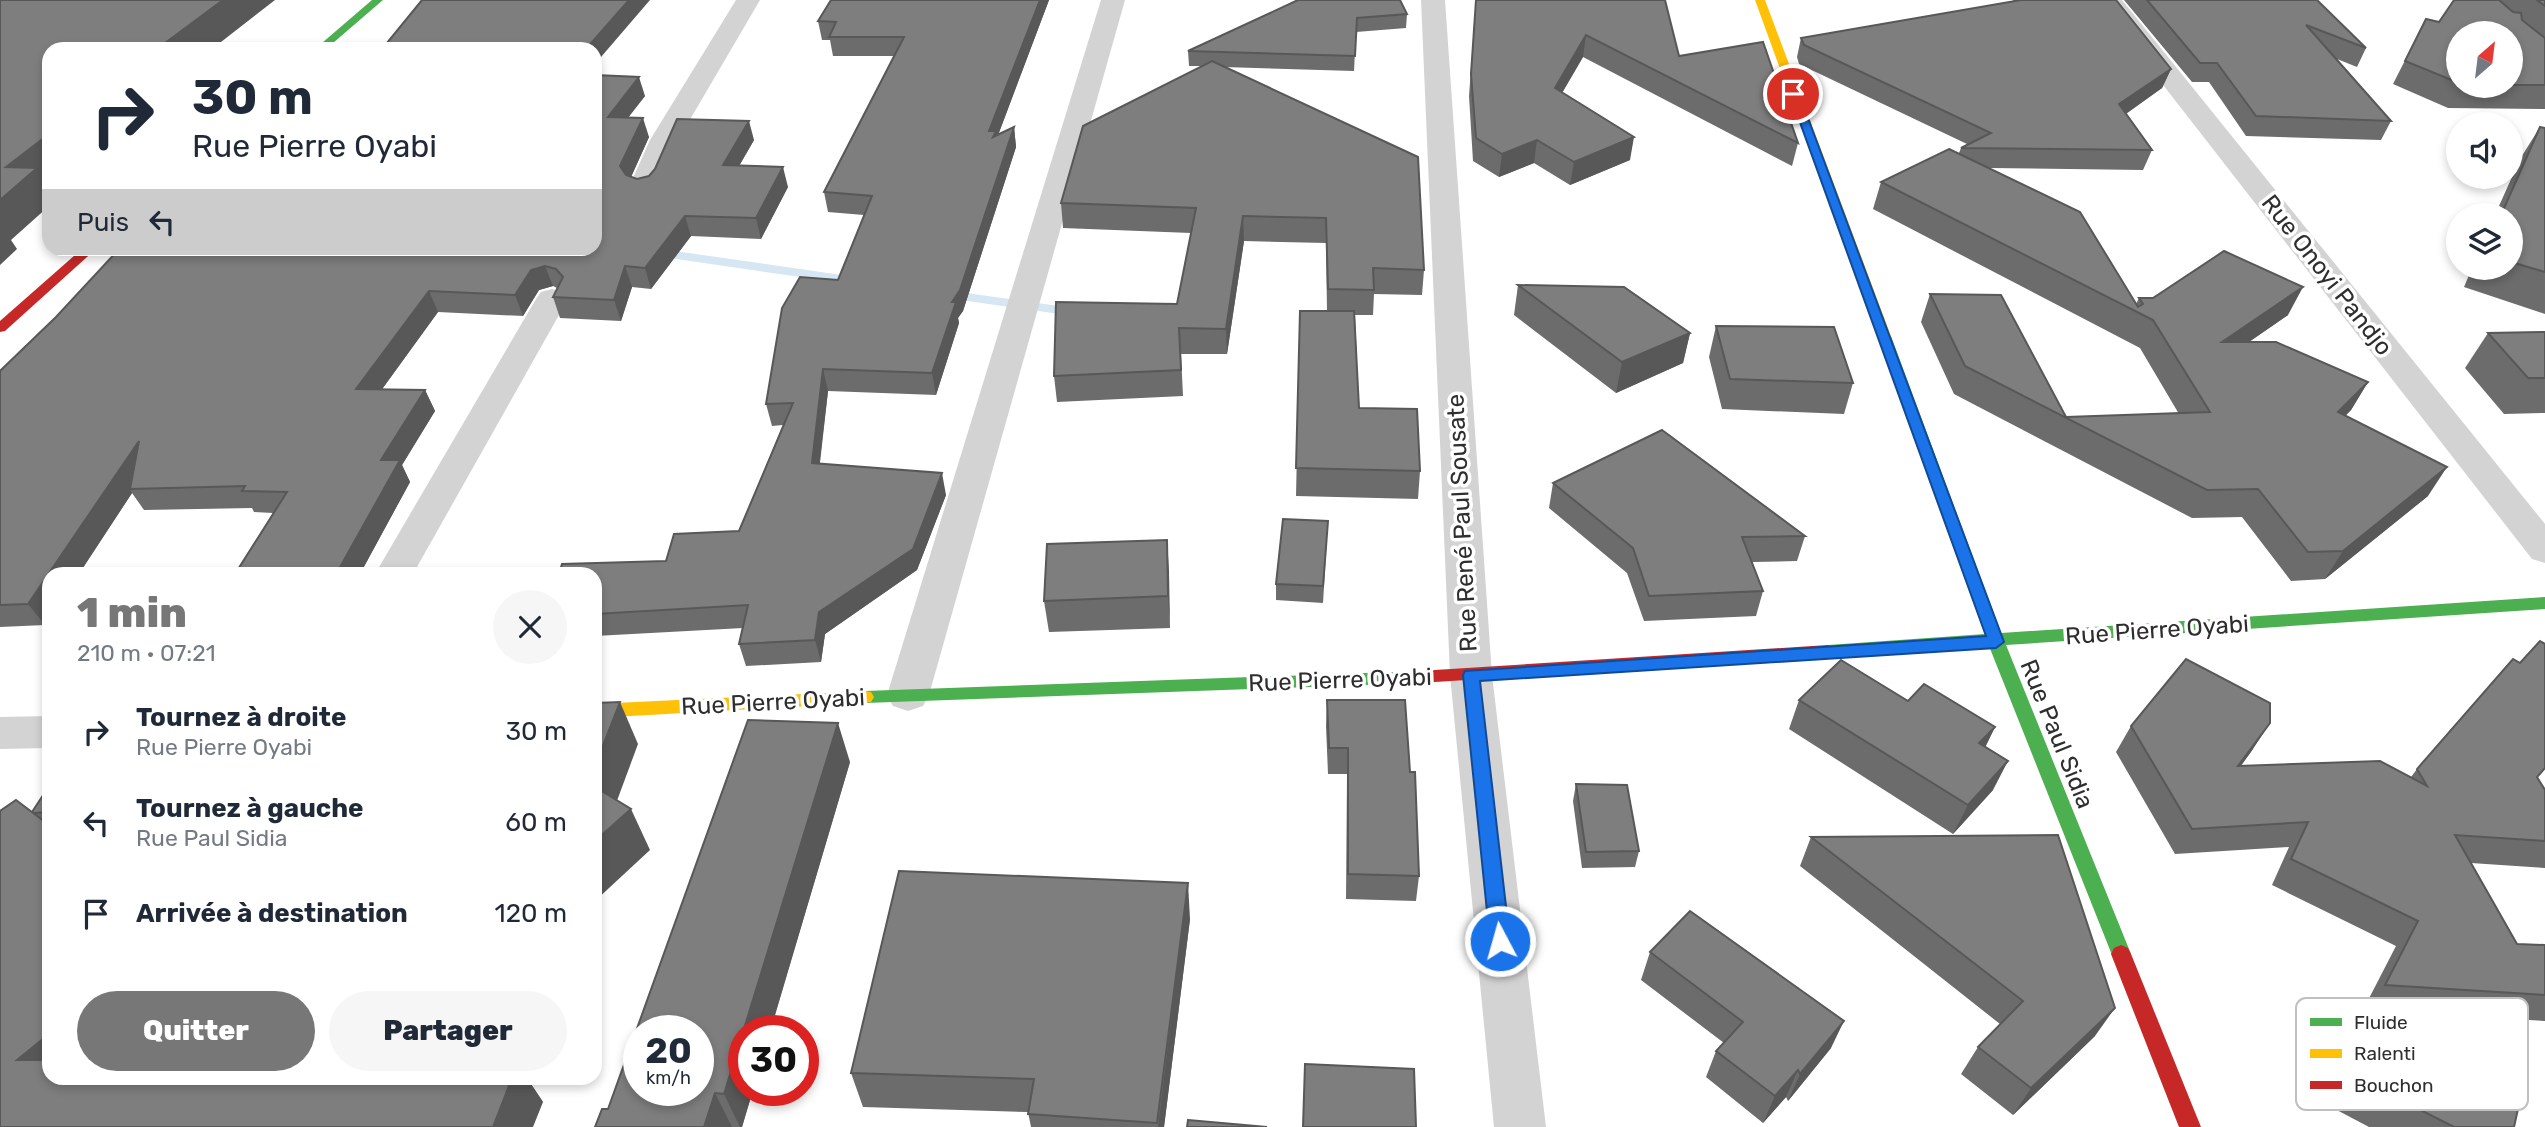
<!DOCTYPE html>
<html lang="fr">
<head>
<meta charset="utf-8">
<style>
	body { margin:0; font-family:Rubik,sans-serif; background:#f6f6f7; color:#1f2937; height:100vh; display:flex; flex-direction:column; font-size:26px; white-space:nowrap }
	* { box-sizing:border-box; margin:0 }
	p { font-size:23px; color:#747a83 }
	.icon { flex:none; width:38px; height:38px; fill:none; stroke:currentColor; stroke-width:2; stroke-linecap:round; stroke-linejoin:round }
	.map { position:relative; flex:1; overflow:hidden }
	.details { position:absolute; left:42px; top:567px; width:560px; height:518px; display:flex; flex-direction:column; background:#fff; border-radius:21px; box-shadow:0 4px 10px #0003 }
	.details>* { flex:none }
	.banner { position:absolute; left:42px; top:42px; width:560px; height:214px; border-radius:21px; box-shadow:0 4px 10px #0003; background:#fff; color:#1f2937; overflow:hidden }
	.needle { width:46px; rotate:28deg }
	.buttons { position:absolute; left:2446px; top:21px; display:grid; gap:14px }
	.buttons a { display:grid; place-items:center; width:77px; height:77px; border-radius:50%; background:#fff; box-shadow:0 4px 10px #0003; font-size:35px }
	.speed { position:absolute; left:623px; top:1015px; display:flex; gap:14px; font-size:35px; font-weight:700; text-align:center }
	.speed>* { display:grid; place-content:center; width:91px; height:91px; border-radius:50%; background:#fff; box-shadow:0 4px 10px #0003; line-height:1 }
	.speed small { font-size:18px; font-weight:400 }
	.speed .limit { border:10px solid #d22; background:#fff; color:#111 }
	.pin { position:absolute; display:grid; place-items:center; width:60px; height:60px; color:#fff; margin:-30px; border:4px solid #fff; border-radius:50%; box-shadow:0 2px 7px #0007 }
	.me { position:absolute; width:77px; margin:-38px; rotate:354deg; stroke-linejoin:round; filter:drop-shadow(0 0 5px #0008) }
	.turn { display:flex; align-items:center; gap:24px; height:147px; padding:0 35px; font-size:32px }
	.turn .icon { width:91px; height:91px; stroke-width:2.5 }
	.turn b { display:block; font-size:49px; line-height:60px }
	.then { display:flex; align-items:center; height:66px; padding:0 35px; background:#0003; gap:14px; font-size:26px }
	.round { display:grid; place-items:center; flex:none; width:74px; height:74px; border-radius:37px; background:#f6f6f7 }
	.overview { display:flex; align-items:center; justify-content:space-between; height:119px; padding:0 35px }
	h1 { font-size:42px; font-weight:800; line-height:52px; color:#777 }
	.action { display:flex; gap:14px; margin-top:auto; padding:14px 35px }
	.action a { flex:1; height:80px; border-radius:42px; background:#777; color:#fff; font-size:28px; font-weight:800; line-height:80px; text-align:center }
	.action a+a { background:#f6f6f7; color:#1f2937 }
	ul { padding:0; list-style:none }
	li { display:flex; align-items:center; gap:21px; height:91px; padding:0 35px }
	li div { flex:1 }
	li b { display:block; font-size:26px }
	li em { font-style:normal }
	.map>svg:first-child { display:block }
</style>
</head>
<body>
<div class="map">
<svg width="2545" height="1127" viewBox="0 0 2545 1127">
	<rect width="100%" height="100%" fill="#fff"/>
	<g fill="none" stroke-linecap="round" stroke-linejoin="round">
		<g fill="#d6e6f3" fill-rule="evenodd">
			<polygon points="654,248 862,278 869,282 862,286 649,255 647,252"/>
			<polygon points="945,290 1080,309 1087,313 1080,317 940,297 940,291"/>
		</g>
		<g fill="#d3d3d3" fill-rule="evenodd">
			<polygon points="736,0 760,0 678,140 659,187 654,193 644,196 634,193 629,187 650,140"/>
			<polygon points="1101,0 1125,0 929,695 923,706 908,711 893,706 887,695"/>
			<polygon points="1421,0 1445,0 1492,675 1546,1127 1494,1127 1450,675"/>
			<polygon points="2097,0 2122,0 2545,524 2545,563 2532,559"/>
			<polygon points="552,289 563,292 568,299 413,574 375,574 536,299 541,292"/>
			<polygon points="49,716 49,748 0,749 0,717"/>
		</g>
		<g fill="#4caf50" fill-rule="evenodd">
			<polygon points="372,0 383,0 326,49 315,49"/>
			<polygon points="1884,332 1891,336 2001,633 2545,597 2545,609 2006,645 2131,954 2128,960 2121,963 2114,960 1989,646 1828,657 1822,655 1820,651 1822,647 1828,645 1985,634 1877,336"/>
			<polygon points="1419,671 1425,673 1427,677 1425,681 1419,683 865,703 859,702 856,697 859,692 865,691"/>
		</g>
		<g fill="#ffc107" fill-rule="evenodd">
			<polygon points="1755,0 1765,0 1891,336 1889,339 1884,340 1877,336"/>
			<polygon points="865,691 871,692 874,697 871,702 865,703 595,718 595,704"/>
		</g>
		<g fill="#c62828" fill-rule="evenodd">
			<polygon points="83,248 97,248 5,331 0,332 0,321"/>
			<polygon points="1828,645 1834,647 1836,651 1834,655 1828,657 1419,683 1413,681 1411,677 1413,673 1419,671"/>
			<polygon points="2121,945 2128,948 2131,954 2201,1127 2179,1127 2111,954 2114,948"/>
		</g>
	</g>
	<g fill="#6c6c6c" fill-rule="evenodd">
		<polygon points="831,0 1049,0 998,135 1014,127 1016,147 963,311 958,318 959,323 936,395 828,391 820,463 946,495 917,570 825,634 821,662 746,666 739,644 743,628 595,636 595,574 666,561 739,531 783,425 772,426 766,404 838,280 864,215 828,212 824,192 894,56 833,56 830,40 822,40 818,21"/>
		<polygon points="1298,0 1407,14 1406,28 1356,32 1354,71 1223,67 1424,270 1422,295 1374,294 1373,315 1355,315 1359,408 1420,471 1418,499 1296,496 1300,311 1327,311 1326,243 1244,241 1227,354 1181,354 1183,396 1057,402 1054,376 1177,304 1191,233 1063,228 1061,203 1202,66 1189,66 1188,51"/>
		<polygon points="1476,0 1679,56 1798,143 1792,166 1583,57 1562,93 1630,160 1570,185 1534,163 1499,177 1473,161 1469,96"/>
		<polygon points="2013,0 2116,0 2171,69 2162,88 2126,114 2152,150 2143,170 1990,168 2136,304 2139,298 2288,315 2249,342 2368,382 2351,410 2345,416 2428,496 2325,579 2291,581 2242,517 2192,518 1954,394 1921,322 1930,294 2066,417 2179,414 2140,348 1873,209 1881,182 1959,153 1961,148 1967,144 1799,64 1797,57 1801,38 2014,2"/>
		<polygon points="2124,0 2317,0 2366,48 2357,67 2337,59 2391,121 2381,140 2246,136 2209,82 2192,82"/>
		<path d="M2454 0H2545V109L2448 108 2393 84 2426 19 2439 22ZM2459 33H2511V86H2459Z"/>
		<polygon points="595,75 645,96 628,117 649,137 631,177 637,179 649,176 754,140 739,166 788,187 761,239 691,236 651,289 632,287 621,321 560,318 553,297 557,288 553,286 539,290 523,316 438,312 382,389 425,390 435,411 402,465 410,482 360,574 235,574 273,513 254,512 252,508 144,510 132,493 45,625 0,627 0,371"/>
		<polygon points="2540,127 2545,128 2545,314 2464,287 2472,268 2511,268 2511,215 2495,215 2520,159"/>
		<polygon points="1518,285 1690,333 1683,363 1616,393 1514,315"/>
		<polygon points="1716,326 1853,383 1844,414 1722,409 1709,357"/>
		<polygon points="2545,332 2545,413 2504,414 2465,368 2488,333"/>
		<polygon points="1553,483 1805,536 1797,561 1752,562 1763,591 1756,616 1644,621 1627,573 1549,508"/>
		<polygon points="1327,538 1323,603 1276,600 1276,584"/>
		<polygon points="1167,540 1170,628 1049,632 1044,601"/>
		<polygon points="1327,700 1419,876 1416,901 1346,899 1347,774 1328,774 1326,726"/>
		<polygon points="1799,700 1908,701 1995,727 1985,747 1993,790 1953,834 1789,729"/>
		<polygon points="2131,726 2253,749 2241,766 2411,777 2417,769 2537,777 2545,790 2545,868 2471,863 2517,944 2545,945 2545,1021 2363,1010 2396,946 2272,885 2289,847 2175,854 2116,752"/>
		<polygon points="850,762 742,1127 595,1127 608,1109"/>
		<polygon points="1576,784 1639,851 1635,867 1582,868 1573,801"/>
		<polygon points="49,786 49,1078 527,1078 543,1102 0,1127 32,812"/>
		<polygon points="1811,837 2095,1036 2013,1115 1961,1074 1978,1047 2000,1024 1800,866"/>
		<polygon points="1190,919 1164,1127 1031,1127 1028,1112 863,1107 851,1073"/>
		<polygon points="1650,952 1831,1048 1788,1101 1786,1097 1763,1123 1706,1077 1716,1051 1724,1043 1641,980"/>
		<polygon points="2376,1029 2514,1127 2369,1127 2333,1108 2349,1059"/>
	</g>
	<g fill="#585858">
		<polygon points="223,0 275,0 212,49 157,49"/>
		<polygon points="629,0 650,0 595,64 595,49 586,49"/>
		<polygon points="1040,0 1049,0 997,138 989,131"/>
		<polygon points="1586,35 1583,57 1552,110 1555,88"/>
		<polygon points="2171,69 2162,88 2111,124 2119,104"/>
		<polygon points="639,77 645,96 614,136 608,117"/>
		<polygon points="643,118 649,137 627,186 620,166"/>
		<polygon points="749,121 754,140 728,185 723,165"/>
		<polygon points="1014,127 1016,147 963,311 958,318 959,323 936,395 932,373 952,302"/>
		<polygon points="49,134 49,180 46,183 49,188 49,206 11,240 17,249 0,265 0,200 6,167"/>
		<polygon points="1634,137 1630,160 1570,185 1574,162"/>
		<polygon points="1537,140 1534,163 1499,177 1502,154"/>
		<polygon points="783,167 788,187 761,239 756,218"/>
		<polygon points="685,216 691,236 651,289 645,268"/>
		<polygon points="1243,216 1244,241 1227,354 1226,329"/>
		<polygon points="545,266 553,286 539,290 523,316 515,295 531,270"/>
		<polygon points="625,266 632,287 621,321 614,300"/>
		<polygon points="2303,287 2288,315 2208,370 2222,342"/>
		<polygon points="429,291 438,312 367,410 356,389"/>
		<polygon points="1690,333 1683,363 1616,393 1622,362"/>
		<polygon points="823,369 828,391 817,484 812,463"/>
		<polygon points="2368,382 2351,410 2321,440 2338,412"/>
		<polygon points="425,390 435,411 402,465 410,482 360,574 342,574 339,569 381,460"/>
		<polygon points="139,441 130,489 132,493 79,574 49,574 49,619 45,625 28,604"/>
		<polygon points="2447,467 2428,496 2325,579 2343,551"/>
		<polygon points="942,473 946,495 917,570 825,634 821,662 815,640 819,612"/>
		<polygon points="1167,540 1169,571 1170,628 1168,596"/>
		<polygon points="620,702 638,744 608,825 595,797 595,766"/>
		<polygon points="838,723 850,762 770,1031 744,1031 744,1090 753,1090 742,1127 740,1127 724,1094"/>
		<polygon points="2270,723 2253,749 2221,792 2238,766"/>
		<polygon points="1995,727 1981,756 1979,743"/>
		<polygon points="2008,761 1993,790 1953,834 1968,805"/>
		<polygon points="631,809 650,850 595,901 595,841"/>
		<polygon points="1188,883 1190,919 1164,1127 1158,1127"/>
		<polygon points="2115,1008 2095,1036 2013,1115 2031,1088"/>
		<polygon points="1844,1021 1831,1048 1788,1101 1800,1074"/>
		<polygon points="49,1034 49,1078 17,1060"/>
		<polygon points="1798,1070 1786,1097 1763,1123 1775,1096"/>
		<polygon points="512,1078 527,1078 543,1102 533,1127 493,1127"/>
		<polygon points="715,1093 732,1127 704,1127"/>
	</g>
	<g fill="#7e7e7e" stroke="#585858" stroke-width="2" fill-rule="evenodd">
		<polygon points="0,0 223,0 157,49 49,49 49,134 6,167 37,168 0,200"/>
		<polygon points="422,0 629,0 586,49 382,49"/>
		<polygon points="831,0 1040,0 989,131 996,131 993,137 1014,127 960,290 952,302 956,302 932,373 823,369 812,463 942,473 913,549 819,612 815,640 739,644 748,605 595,614 595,574 559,574 562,564 666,561 674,534 739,531 793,403 766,404 782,308 800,277 838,280 872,196 824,192 904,37 829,37 836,22 818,21"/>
		<polygon points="1298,0 1400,0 1407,14 1357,18 1355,56 1188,51"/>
		<polygon points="1476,0 1665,0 1679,56 1763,42 1798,143 1586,35 1555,88 1634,137 1574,162 1537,140 1502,154 1476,138 1471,74"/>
		<polygon points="2021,0 2116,0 2171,69 2119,104 2152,150 1961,148 1991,133 1804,45 1801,38"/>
		<polygon points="2147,0 2317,0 2366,48 2306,25 2391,121 2256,116 2217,63 2200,63"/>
		<polygon points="2454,0 2499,0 2513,12 2521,13 2522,20 2545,38 2545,85 2511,85 2511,33 2459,33 2459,83 2405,61 2426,19 2439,22"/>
		<polygon points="2537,0 2545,0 2545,6"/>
		<polygon points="1212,61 1418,157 1424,270 1373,268 1374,290 1328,289 1326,218 1243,216 1226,329 1179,328 1181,370 1054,376 1056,302 1177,304 1196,208 1061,203 1083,126"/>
		<polygon points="595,75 639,77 608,117 643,118 620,166 626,175 637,179 649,176 655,169 677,119 749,121 723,165 783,167 756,218 685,216 645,268 625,266 614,300 553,297 563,277 556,269 545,266 531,270 515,295 429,291 356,389 425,390 381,460 400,460 339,569 300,569 299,574 235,574 287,492 242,491 245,486 130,489 139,441 28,604 0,605 0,371 56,317 120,248 595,248"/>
		<polygon points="2540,127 2545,128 2545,272 2511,262 2511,215 2501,215"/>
		<polygon points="1949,149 2080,212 2138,307 2143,304 2139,298 2153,298 2224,251 2303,287 2222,342 2276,342 2368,382 2338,412 2447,467 2343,551 2308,552 2258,489 2207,490 1965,366 1930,294 2001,295 2066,417 2210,412 2153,320 1881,182"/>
		<polygon points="1518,285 1624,287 1690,333 1622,362"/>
		<polygon points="1300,311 1354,311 1359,408 1417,409 1420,471 1296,468"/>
		<polygon points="1716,326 1834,327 1853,383 1730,379"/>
		<polygon points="2545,332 2545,378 2528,378 2488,333"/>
		<polygon points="1662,430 1805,536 1742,537 1763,591 1649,596 1633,548 1553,483"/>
		<polygon points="1283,519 1328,521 1323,586 1276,584"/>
		<polygon points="1167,540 1168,596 1044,601 1047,544"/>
		<polygon points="2540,641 2545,644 2545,768 2537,777 2545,790 2545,841 2455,835 2517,944 2545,945 2545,995 2385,985 2418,921 2291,859 2308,822 2192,829 2131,726 2186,659 2270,703 2270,723 2238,766 2380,761 2427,786 2417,769 2513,659 2520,663"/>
		<polygon points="1841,660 1908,701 1924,684 1995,727 1979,743 2008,761 1968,805 1799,700"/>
		<polygon points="1327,700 1405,700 1410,772 1415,772 1419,876 1348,874 1348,748 1329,748"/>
		<polygon points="620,702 595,766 595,703"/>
		<path d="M748 720 838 723 724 1094 715 1093 704 1127H595L602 1109H608ZM639 1031H698V1090H639Z"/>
		<polygon points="1576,784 1627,785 1639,851 1586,852"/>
		<polygon points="49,786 49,812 33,813 32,812"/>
		<polygon points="595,787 631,809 595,841"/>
		<polygon points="16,800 49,825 49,1034 17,1060 49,1060 49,1078 512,1078 493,1127 0,1127 0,811"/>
		<polygon points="2058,835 2115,1008 2031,1088 1978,1047 2023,1001 1811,837"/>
		<polygon points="899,871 1188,883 1157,1123 1028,1114 1034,1079 851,1073"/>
		<polygon points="1690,911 1844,1021 1800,1074 1798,1070 1775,1096 1716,1051 1743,1022 1650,952"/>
		<polygon points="2376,1029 2520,1100 2514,1127 2454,1127 2361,1080"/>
		<polygon points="1305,1064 1414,1069 1416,1127 1303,1127"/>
		<polygon points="1188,1120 1267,1127 1187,1127"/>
	</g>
	<polygon fill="#1a73e8" stroke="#114b97" stroke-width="2" points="1789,92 1799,94 2004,642 1996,648 1480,681 1510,941 1507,947 1500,950 1493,947 1490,941 1463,675 1465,671 1986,636"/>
	<g text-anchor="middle" stroke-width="7" stroke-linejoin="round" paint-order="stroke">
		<g font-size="24" fill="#2e2e2e" stroke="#fff">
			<text transform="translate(2327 275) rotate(52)" y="8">Rue Onoyi Pandjo</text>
			<text transform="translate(1462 523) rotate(-93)" y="8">Rue René Paul Sousate</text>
			<text transform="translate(2157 630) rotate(-4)" y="8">Rue Pierre Oyabi</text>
			<text transform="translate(1340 680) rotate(-2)" y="8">Rue Pierre Oyabi</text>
			<text transform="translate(773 702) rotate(-3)" y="8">Rue Pierre Oyabi</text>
			<text transform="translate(2057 734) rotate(68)" y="8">Rue Paul Sidia</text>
		</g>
	</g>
	<rect x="2296" y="998" width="232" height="112" rx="10" fill="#fff" stroke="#c0c0c0" stroke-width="2"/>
	<rect x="2310" y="1018" width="32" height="8" fill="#4caf50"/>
	<rect x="2310" y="1049" width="32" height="9" fill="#ffc107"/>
	<rect x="2310" y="1081" width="32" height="8" fill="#c62828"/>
	<g font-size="19" fill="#2e2e2e">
		<text x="2354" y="1029">Fluide</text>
		<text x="2354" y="1060">Ralenti</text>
		<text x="2354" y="1092">Bouchon</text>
	</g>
</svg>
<div class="buttons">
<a><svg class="needle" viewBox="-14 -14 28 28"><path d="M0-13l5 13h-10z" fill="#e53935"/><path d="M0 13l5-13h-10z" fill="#747a83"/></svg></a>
<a><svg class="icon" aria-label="sound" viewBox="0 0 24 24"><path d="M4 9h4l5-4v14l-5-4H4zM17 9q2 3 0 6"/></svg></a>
<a><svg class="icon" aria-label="layers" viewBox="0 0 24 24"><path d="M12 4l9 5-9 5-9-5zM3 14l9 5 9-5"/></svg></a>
</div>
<div class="speed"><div>20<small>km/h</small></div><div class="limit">30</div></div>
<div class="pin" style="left:1793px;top:94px;background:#d93025"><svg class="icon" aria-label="arrive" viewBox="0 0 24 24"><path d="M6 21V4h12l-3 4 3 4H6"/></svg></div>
<svg class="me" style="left:1500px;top:941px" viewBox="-20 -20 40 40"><circle r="17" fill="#1a73e8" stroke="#fff" stroke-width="3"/><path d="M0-11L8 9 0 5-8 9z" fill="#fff"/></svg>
<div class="banner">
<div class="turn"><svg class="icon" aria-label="right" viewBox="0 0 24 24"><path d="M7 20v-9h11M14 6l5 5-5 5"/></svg><div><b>30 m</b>Rue Pierre Oyabi</div></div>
<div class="then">Puis<svg class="icon" aria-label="left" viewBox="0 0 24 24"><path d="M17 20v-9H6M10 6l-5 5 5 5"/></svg></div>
</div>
<section class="details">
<div class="overview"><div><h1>1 min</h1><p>210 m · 07:21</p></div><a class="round"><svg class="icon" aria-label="close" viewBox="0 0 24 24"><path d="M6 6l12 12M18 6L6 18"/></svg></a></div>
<ul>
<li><svg class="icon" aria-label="right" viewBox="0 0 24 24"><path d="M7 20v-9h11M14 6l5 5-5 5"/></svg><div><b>Tournez à droite</b><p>Rue Pierre Oyabi</p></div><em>30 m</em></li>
<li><svg class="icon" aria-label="left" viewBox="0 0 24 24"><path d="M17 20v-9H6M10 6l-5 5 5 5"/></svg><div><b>Tournez à gauche</b><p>Rue Paul Sidia</p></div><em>60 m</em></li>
<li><svg class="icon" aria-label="arrive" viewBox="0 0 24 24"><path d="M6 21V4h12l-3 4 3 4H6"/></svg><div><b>Arrivée à destination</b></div><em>120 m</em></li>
</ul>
<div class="action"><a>Quitter</a><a>Partager</a></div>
</section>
</div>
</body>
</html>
